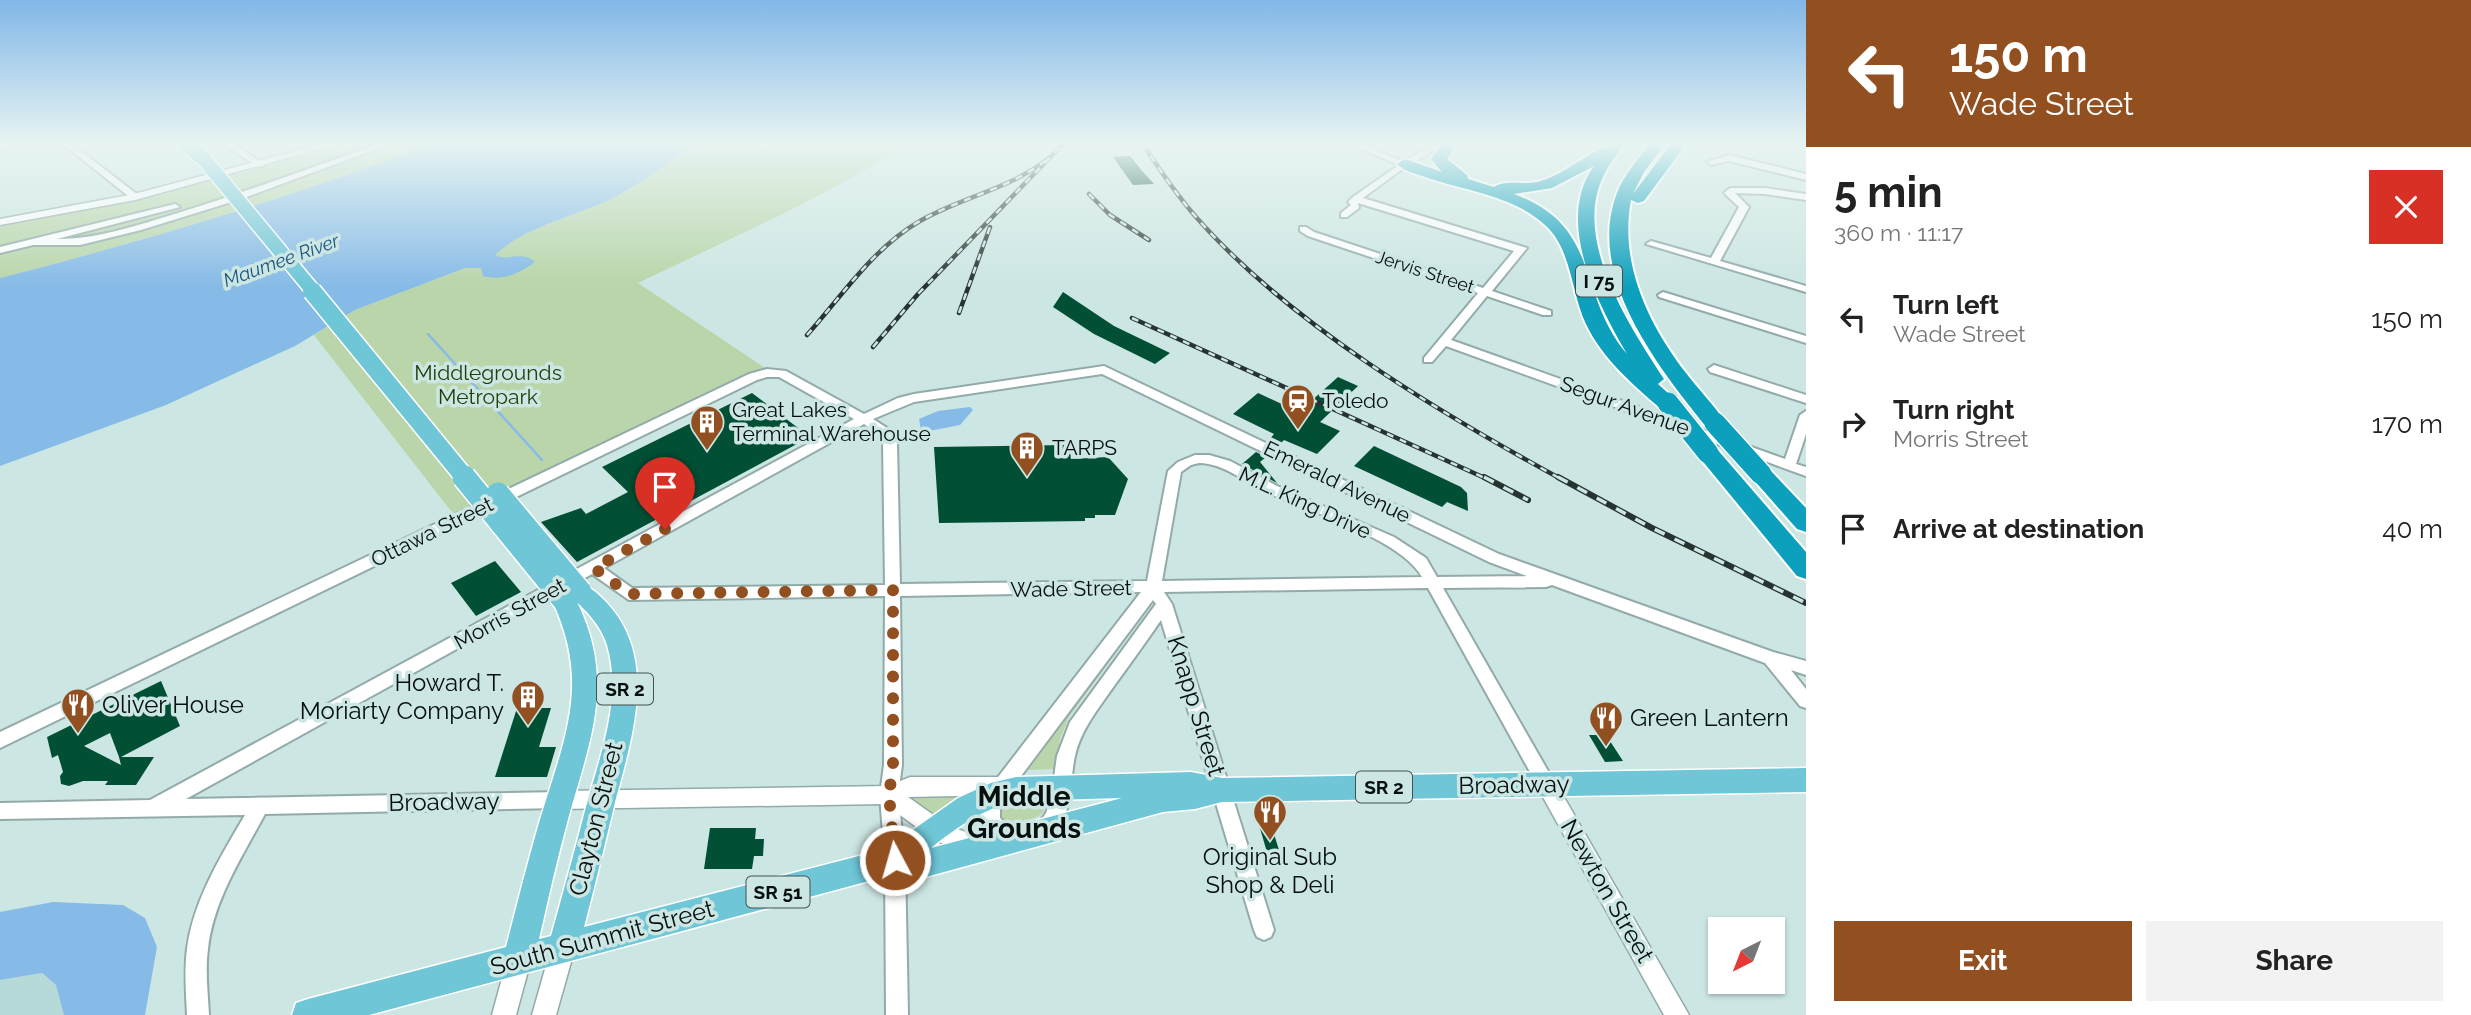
<!DOCTYPE html>
<html lang="en">
<head>
<meta charset="utf-8">
<style>
	body { margin:0; font-family:Raleway,sans-serif; background:#f2f2f2; color:#222; height:100vh; display:flex; flex-direction:column; font-size:26px; white-space:nowrap }
	* { box-sizing:border-box; margin:0 }
	p { font-size:23px; color:#767676 }
	.icon { flex:none; width:38px; height:38px; fill:none; stroke:currentColor; stroke-width:2; stroke-linecap:round; stroke-linejoin:round }
	.map { position:relative; flex:1; overflow:hidden }
	.panel { display:flex; flex-direction:column; background:#fff; width:665px }
	.panel>* { flex:none }
	.guide { background:#924f20; color:#fff; overflow:hidden }
	.needle { width:46px; rotate:222deg }
	.fabs { position:absolute; left:1708px; top:917px; display:grid; gap:14px }
	.fabs a { display:grid; place-items:center; width:77px; height:77px; border-radius:0px; background:#fff; box-shadow:0 2px 5px #0004; font-size:35px }
	.pin { position:absolute; display:grid; place-items:center; width:60px; height:60px; color:#fff; margin:-72px -30px; border-radius:50% 50% 50% 0; rotate:-45deg; box-shadow:0 0 7px #0007 }
	.pin .icon { rotate:45deg }
	.me { position:absolute; width:77px; margin:-38px; rotate:354deg; stroke-linejoin:round; filter:drop-shadow(0 0 5px #0008) }
	.turn { display:flex; align-items:center; gap:24px; height:147px; padding:0 28px; font-size:32px }
	.turn .icon { width:91px; height:91px; stroke-width:2.5 }
	.turn b { display:block; font-size:49px; line-height:60px }
	.round { display:grid; place-items:center; flex:none; width:74px; height:74px; border-radius:0px; background:#f2f2f2 }
	.head { display:flex; align-items:center; justify-content:space-between; height:119px; padding:0 28px }
	h1 { font-size:42px; font-weight:700; line-height:52px }
	.button { display:flex; gap:14px; margin-top:auto; padding:14px 28px }
	.button a { flex:1; height:80px; border-radius:0px; background:#924f20; color:#fff; font-size:28px; font-weight:700; line-height:80px; text-align:center }
	.button a+a { background:#f2f2f2; color:#222 }
	ul { padding:0; list-style:none }
	li { display:flex; align-items:center; gap:21px; height:105px; padding:0 28px }
	li div { flex:1 }
	li b { display:block; font-size:26px }
	li em { font-style:normal }
	main { display:flex; flex:1; min-height:0 }
	.map>svg:first-child { display:block }
</style>
</head>
<body>
<main>
<div class="map">
<svg width="1806" height="1015" viewBox="0 0 1806 1015">
	<rect width="100%" height="100%" fill="#cce6e3"/>
	<polygon fill="#b6dad7" points="41,973 56,985 64,1015 0,1015 0,980"/>
	<g fill="#b9d5a9">
		<path d="M342 144H429C379 166 329 181 278 198 186 228 94 254 0 278V224C116 207 230 178 342 144Z"/>
		<path d="M696 144H908C823 199 729 239 638 283L768 370 458 520 314 335 355 310 465 268H481L511 257 502 258 494 255C527 226 576 217 615 197 644 183 668 161 696 144Z"/>
		<polygon points="1158,595 1069,717 1060,739 1055,769 1028,770"/>
		<polygon points="970,791 934,816 900,792"/>
		<polygon points="1028,797 1044,803 1044,811 1039,816 1011,827 1001,820 998,808 1001,804"/>
	</g>
	<g fill="#87bbe7">
		<path d="M429 144H696C668 161 645 182 615 197 576 217 527 225 495 255 508 262 521 250 535 262 518 274 504 281 483 276L481 268H465L355 310 295 346 166 405 0 466V278C94 254 186 228 278 198 329 181 379 166 429 144Z"/>
		<polygon points="970,407 973,410 960,425 924,432 921,430 919,419 938,411"/>
		<polygon points="53,902 123,905 145,918 157,947 145,1015 64,1015 56,985 42,973 0,980 0,912"/>
	</g>
	<g fill="none" stroke-linecap="round" stroke-linejoin="round">
		<polyline stroke="#87bbe7" stroke-width="2.5" points="428,334 542,460"/>
	</g>
	<g fill="#014f34" fill-rule="evenodd">
		<polygon points="1130,156 1143,172 1154,184 1133,185 1113,157"/>
		<polygon points="1063,292 1114,326 1170,353 1155,364 1094,334 1053,307"/>
		<polygon points="1338,377 1358,386 1320,422 1340,431 1317,454 1284,440 1278,446 1268,441 1274,434 1233,414 1258,393 1299,412"/>
		<polygon points="752,393 810,437 577,562 541,522 581,508 586,514 628,492 602,467"/>
		<polygon points="1069,445 1071,459 1108,457 1128,479 1115,515 1095,515 1095,518 1085,518 1085,521 939,523 934,447"/>
		<polygon points="1374,446 1461,487 1467,493 1468,511 1447,502 1442,507 1354,466"/>
		<polygon points="1256,452 1266,457 1260,462 1277,483 1242,464"/>
		<polygon points="495,561 521,592 476,616 451,583"/>
		<path d="M161 681 180 726 121 757H154L136 785H105L108 781H83L69 786 61 784 60 776 63 772 58 755 52 758 47 737ZM110 733 119 757 121 765 84 746Z"/>
		<polygon points="517,708 551,708 539,747 556,747 547,777 495,777"/>
		<polygon points="1589,735 1606,735 1623,761 1605,762"/>
		<polygon points="1257,818 1269,818 1284,866 1271,866"/>
		<polygon points="710,828 756,828 755,839 764,839 763,856 754,856 752,869 704,869"/>
	</g>
	<g fill="none" stroke-linecap="round" stroke-linejoin="round">
		<g stroke="#92aba9" stroke-width="4">
			<g id="minor">
				<polygon points="4,144 17,144 0,151 0,145"/>
				<polygon points="63,144 72,144 138,195 138,199 132,199"/>
				<polygon points="224,144 234,144 265,165 258,167"/>
				<path d="M378 144H390L241 199 141 230 80 245H33L0 253V247L175 204 180 207 57 239C98 239 138 225 178 213 245 192 311 168 378 144Z"/>
				<polygon points="1350,144 1362,144 1409,164 1363,198 1527,248 1492,291 1551,311 1551,315 1543,315 1487,296 1451,340 1785,459 1800,415 1806,411 1806,434 1796,464 1806,467 1806,476 1446,346 1432,362 1424,362 1424,358 1478,293 1308,236 1300,231 1300,227 1306,227 1314,232 1483,288 1514,251 1358,203 1359,208 1347,217 1341,217 1341,213 1351,205 1348,202 1353,197 1399,165"/>
				<polygon points="1729,155 1806,174 1806,180 1729,161 1711,165 1707,162"/>
				<polygon points="1730,188 1765,188 1806,194 1806,200 1765,194 1735,193 1749,207 1720,261 1806,286 1806,292 1646,244 1651,241 1711,258 1739,207 1724,193"/>
				<polygon points="1663,292 1806,336 1806,343 1659,297 1658,295"/>
				<polygon points="1714,365 1806,395 1806,403 1710,372 1708,369"/>
				<path d="M1104 366 1499 554 1773 652 1806 661V675L1791 670 1806 689V708L1800 706 1765 663 1552 585 1546 587 1443 588 1552 778 1555 784 1552 790 1546 792 1540 790 1428 588 1164 592 1172 604 1274 930 1271 937 1264 940 1257 937 1254 930 1161 620C1146 642 1130 664 1114 686 1099 708 1081 729 1075 756 1069 781 1074 826 1044 838L1037 835 1035 829 1046 813 1051 799 1057 756 1070 722 1156 604 1153 600 1000 804V818L1017 834 1020 840 1017 846 1010 849C986 840 975 818 985 794L1141 592 900 596 902 765 898 795 905 860 908 1015H886L885 860 880 795 884 765 885 596 629 600 592 574 186 799 560 792 567 794 569 800 567 806 560 808 265 814C242 857 213 901 208 949 205 971 208 993 209 1015H187C186 993 184 971 187 949 193 901 221 856 245 815L0 819V803L150 800 854 419 779 377H767L757 380 0 748V732L749 374 767 369 786 371 864 414 898 398 914 394ZM1102 374 1489 562 1527 576 1437 577 1426 558 1394 537 1277 486 1230 461 1209 455H1195L1178 462 1168 471 1147 581 900 584 897 443 890 430 873 419 914 402ZM864 424 880 435 883 443 885 585 632 588 604 568ZM1199 463C1224 463 1246 483 1268 493 1308 511 1401 539 1422 577L1162 581 1181 472 1191 465Z"/>
			</g>
		</g>
		<g stroke="#92aba9" stroke-width="3">
			<g id="tertiary">
				<polygon points="322,144 338,144 135,200 0,225 0,219 134,194"/>
				<polygon points="1433,144 1445,144 1408,166 1400,164"/>
				<polygon points="1546,775 1553,778 1689,1015 1664,1015 1539,790 1536,784 1539,778"/>
				<polygon points="910,777 1007,777 1014,780 1017,786 1014,792 1007,795 908,797 949,826 988,840 991,847 988,854 980,857 934,840 885,804 560,809 553,807 550,800 553,793 560,791 888,786"/>
				<polygon points="563,936 571,940 575,948 556,1015 532,1015 551,948 555,940"/>
				<polygon points="519,948 527,952 531,960 516,1015 492,1015 507,960 511,952"/>
			</g>
		</g>
		<g stroke="#fff" stroke-width="3">
			<path id="primary" d="M580 583C591 587 598 594 606 602 659 658 632 737 615 802 605 843 595 885 584 927L886 849 958 798 991 783 1016 777 1191 772 1222 778 1806 768V792L1222 802 1195 809 1163 812 915 880 895 874 369 1015H292L296 1003 308 999 506 947C517 905 527 864 539 823 564 739 592 685 552 600L556 594 569 593 572 586ZM577 602C590 615 602 628 607 645 623 699 600 755 586 807 575 850 563 893 551 936L539 939C548 899 557 859 568 819 590 740 616 682 577 602ZM1122 798 931 848C957 827 983 809 1016 801Z"/>
		</g>
		<g stroke="#fff" stroke-width="4">
			<g id="motorway">
				<path d="M1442 144H1456L1447 159 1467 175 1468 179 1494 187C1506 179 1527 186 1541 181 1571 172 1594 144 1624 144 1618 153 1611 161 1606 171 1569 236 1629 325 1664 379L1658 384 1679 403 1676 408H1660C1632 384 1602 358 1586 324 1571 293 1572 249 1545 225 1515 197 1469 191 1431 179 1420 175 1405 172 1397 164L1405 159 1442 172 1431 159ZM1594 166C1554 221 1598 304 1627 354 1576 294 1602 226 1514 194L1552 188Z"/>
				<path d="M1650 144H1665L1644 172 1633 194 1671 144H1686L1644 201 1638 203 1631 200C1619 263 1648 324 1686 373 1699 390 1714 405 1726 423L1723 428H1707C1659 368 1585 276 1617 193 1624 175 1638 159 1650 144Z"/>
				<polygon points="1708,446 1716,448 1806,552 1806,579 1797,576 1700,458 1696,453 1700,448"/>
				<polygon points="1761,466 1769,469 1806,508 1806,532 1797,529 1753,479 1749,474 1753,469"/>
			</g>
		</g>
		<use href="#minor" fill="#fff" fill-rule="evenodd"/>
		<use href="#tertiary" fill="#fff" fill-rule="evenodd"/>
		<use href="#primary" fill="#6ec6d7" fill-rule="evenodd"/>
		<use href="#motorway" fill="#0da0bc" fill-rule="evenodd"/>
		<g stroke="#273331" stroke-width="4.5">
			<g id="rail-far1">
				<path d="M1143 144C1159 169 1176 194 1196 217 1288 322 1438 412 1561 479"/>
				<polyline points="1089,194 1110,215 1149,240"/>
				<polyline points="959,313 990,227"/>
				<polyline points="1132,318 1487,479"/>
				<path d="M807 335C842 296 873 248 920 221 962 197 1010 189 1049 158"/>
				<polyline points="873,347 918,294 1063,144"/>
			</g>
		</g>
		<g stroke="#273331" stroke-width="6">
			<g id="rail">
				<polyline points="1484,477 1528,500"/>
				<polyline points="1558,477 1652,528 1806,603"/>
			</g>
		</g>
		<use href="#rail-far1" stroke="#cce6e3" stroke-width="2.5" stroke-dasharray="7" stroke-linecap="butt"/>
		<use href="#rail" stroke="#cce6e3" stroke-width="3.5" stroke-dasharray="11" stroke-linecap="butt"/>
		<g stroke="#fff" stroke-width="17" stroke-linecap="butt">
			<polyline id="primary-bridge-far2" points="185,144 203,158 314,292"/>
		</g>
		<g stroke="#fff" stroke-width="21" stroke-linecap="butt">
			<polyline id="primary-bridge-far1" points="312,291 466,479"/>
		</g>
		<g stroke="#fff" stroke-width="26" stroke-linecap="butt">
			<g id="primary-bridge">
				<polyline points="464,477 564,600"/>
				<polyline points="498,494 580,592"/>
			</g>
		</g>
		<g stroke="#fff" stroke-width="24" stroke-linecap="butt">
			<g id="motorway-bridge">
				<polyline points="1668,403 1708,453"/>
				<polyline points="1715,423 1761,474"/>
			</g>
		</g>
		<use href="#primary-bridge-far2" stroke="#6ec6d7" stroke-width="14"/>
		<use href="#primary-bridge-far1" stroke="#6ec6d7" stroke-width="18"/>
		<use href="#primary-bridge" stroke="#6ec6d7" stroke-width="23"/>
		<use href="#motorway-bridge" stroke="#0da0bc" stroke-width="21"/>
	</g>
	<linearGradient id="sky" x2="0" y2="1"><stop stop-color="#81b7e8"/><stop offset="0.5" stop-color="#e8f4f2"/><stop offset="1" stop-color="#e8f4f2" stop-opacity="0"/></linearGradient>
	<rect width="1806" height="286" fill="url(#sky)"/>
	<g fill="none" stroke-linecap="round" stroke-linejoin="round">
		<polyline stroke="#924f20" stroke-width="12" stroke-dasharray="0 21.6" points="665,529 594,568 629,594 893,590 893,765 889,795 895,860"/>
	</g>
	<defs>
		<g id="station-pin" transform="scale(1.75)"><path d="M0 17L-7.5 6A9.5 9.5 0 1 1 7.5 6Z" fill="#924f20" stroke="#cce6e3"/><path d="M-3-6H3Q5-6 5-4V2Q5 4 3 4L4.5 6H3L1.5 4h-3L-3 6H-4.5L-3 4Q-5 4-5 2V-4Q-5-6-3-6ZM-3.5-4v3h7v-3ZM-3.5 1v1.5H-2V1ZM2 1v1.5H3.5V1Z" fill="#fff"/></g>
		<g id="building-pin" transform="scale(1.75)"><path d="M0 17L-7.5 6A9.5 9.5 0 1 1 7.5 6Z" fill="#924f20" stroke="#cce6e3"/><path d="M-4-6H4V6H1V3H-1V6H-4ZM-2.5-4.3h1.7v1.8h-1.7ZM.8-4.3h1.7v1.8H.8ZM-2.5-1h1.7V.8h-1.7ZM.8-1h1.7V.8H.8Z" fill="#fff"/></g>
		<g id="restaurant-pin" transform="scale(1.75)"><path d="M0 17L-7.5 6A9.5 9.5 0 1 1 7.5 6Z" fill="#924f20" stroke="#cce6e3"/><path d="M-5-6h1v4h1v-4h1v4h1v-4h1v5L-1.5 .5V6h-2V.5L-5-1ZM5-6V6H3V1.5H1.5Q1.5-4 5-6Z" fill="#fff"/></g>
	</defs>
	<g fill-rule="evenodd">
		<use href="#station-pin" x="1298" y="401"/>
		<use href="#building-pin" x="707" y="422"/>
		<use href="#building-pin" x="1027" y="448"/>
		<use href="#building-pin" x="528" y="697"/>
		<use href="#restaurant-pin" x="78" y="705"/>
		<use href="#restaurant-pin" x="1606" y="718"/>
		<use href="#restaurant-pin" x="1270" y="812"/>
	</g>
	<g text-anchor="middle" stroke-width="7" stroke-linejoin="round" paint-order="stroke">
		<g font-size="18" fill="#07100f" stroke="#cce6e3">
			<text transform="translate(1425 272) rotate(18)" y="6">Jervis Street</text>
		</g>
		<g font-size="19" font-style="italic" fill="#1b557f" stroke="#cce6e3">
			<text transform="translate(281 260) rotate(-20)" y="7">Maumee River</text>
		</g>
		<g fill="#cce6e3" stroke="#42504f" stroke-width="2">
			<rect x="1576" y="265.5" width="46" height="31" rx="5"/>
			<rect x="597" y="673.5" width="56" height="31" rx="5"/>
			<rect x="1356" y="771.5" width="56" height="31" rx="5"/>
			<rect x="746.5" y="876.5" width="63" height="31" rx="5"/>
		</g>
		<g font-size="19" font-weight="bold" fill="#07100f">
			<text x="1599" y="288">I 75</text>
			<text x="625" y="696">SR 2</text>
			<text x="1384" y="794">SR 2</text>
			<text x="778" y="899">SR 51</text>
		</g>
		<g font-size="21" fill="#214107" stroke="#cce6e3">
			<text x="488" y="380">Middlegrounds<tspan x="488" dy="24">Metropark</tspan></text>
		</g>
		<g font-size="21" fill="#07100f" stroke="#cce6e3" text-anchor="start">
			<text x="1322" y="408">Toledo</text>
			<text x="732" y="417">Great Lakes<tspan x="732" dy="24">Terminal Warehouse</tspan></text>
			<text x="1052" y="455">TARPS</text>
		</g>
		<g font-size="21" fill="#07100f" stroke="#cce6e3">
			<text transform="translate(1625 406) rotate(20)" y="7">Segur Avenue</text>
			<text transform="translate(1337 482) rotate(26)" y="7">Emerald Avenue</text>
			<text transform="translate(1305 503) rotate(25)" y="7">M.L. King Drive</text>
			<text transform="translate(432 532) rotate(-26)" y="7">Ottawa Street</text>
			<text transform="translate(1071 589) rotate(-1)" y="7">Wade Street</text>
			<text transform="translate(510 614) rotate(-29)" y="7">Morris Street</text>
		</g>
		<g font-size="24" fill="#07100f" stroke="#cce6e3" text-anchor="start">
			<text x="504" y="691" text-anchor="end">Howard T.<tspan x="504" dy="28">Moriarty Company</tspan></text>
			<text x="102" y="713">Oliver House</text>
			<text x="1630" y="726">Green Lantern</text>
			<text x="1270" y="865" text-anchor="middle">Original Sub<tspan x="1270" dy="28">Shop &amp; Deli</tspan></text>
		</g>
		<g font-size="24" fill="#07100f" stroke="#cce6e3">
			<text transform="translate(1196 706) rotate(73)" y="8">Knapp Street</text>
			<text transform="translate(1514 785) rotate(-1)" y="8">Broadway</text>
			<text transform="translate(444 802) rotate(-1)" y="8">Broadway</text>
			<text transform="translate(596 819) rotate(-76)" y="8">Clayton Street</text>
			<text transform="translate(1607 891) rotate(60)" y="8">Newton Street</text>
			<text transform="translate(602 938) rotate(-15)" y="8">South Summit Street</text>
		</g>
		<g font-size="28" font-weight="bold" fill="#07100f" stroke="#cce6e3">
			<text x="1024" y="806">Middle<tspan x="1024" dy="32">Grounds</tspan></text>
		</g>
	</g>
</svg>
<div class="fabs">
<a><svg class="needle" viewBox="-14 -14 28 28"><path d="M0-13l5 13h-10z" fill="#e53935"/><path d="M0 13l5-13h-10z" fill="#767676"/></svg></a>
</div>
<div class="pin" style="left:665px;top:529px;background:#d93025"><svg class="icon" aria-label="arrive" viewBox="0 0 24 24"><path d="M6 21V4h12l-3 4 3 4H6"/></svg></div>
<svg class="me" style="left:895px;top:860px" viewBox="-20 -20 40 40"><circle r="17" fill="#924f20" stroke="#fff" stroke-width="3"/><path d="M0-11L8 9 0 5-8 9z" fill="#fff"/></svg>
</div>
<section class="panel">
<div class="guide">
<div class="turn"><svg class="icon" aria-label="left" viewBox="0 0 24 24"><path d="M17 20v-9H6M10 6l-5 5 5 5"/></svg><div><b>150 m</b>Wade Street</div></div>
</div>
<div class="head"><div><h1>5 min</h1><p>360 m · 11:17</p></div><a class="round" style="background:#d93025;color:#fff"><svg class="icon" aria-label="close" viewBox="0 0 24 24"><path d="M6 6l12 12M18 6L6 18"/></svg></a></div>
<ul>
<li><svg class="icon" aria-label="left" viewBox="0 0 24 24"><path d="M17 20v-9H6M10 6l-5 5 5 5"/></svg><div><b>Turn left</b><p>Wade Street</p></div><em>150 m</em></li>
<li><svg class="icon" aria-label="right" viewBox="0 0 24 24"><path d="M7 20v-9h11M14 6l5 5-5 5"/></svg><div><b>Turn right</b><p>Morris Street</p></div><em>170 m</em></li>
<li><svg class="icon" aria-label="arrive" viewBox="0 0 24 24"><path d="M6 21V4h12l-3 4 3 4H6"/></svg><div><b>Arrive at destination</b></div><em>40 m</em></li>
</ul>
<div class="button"><a>Exit</a><a>Share</a></div>
</section>
</main>
</body>
</html>
